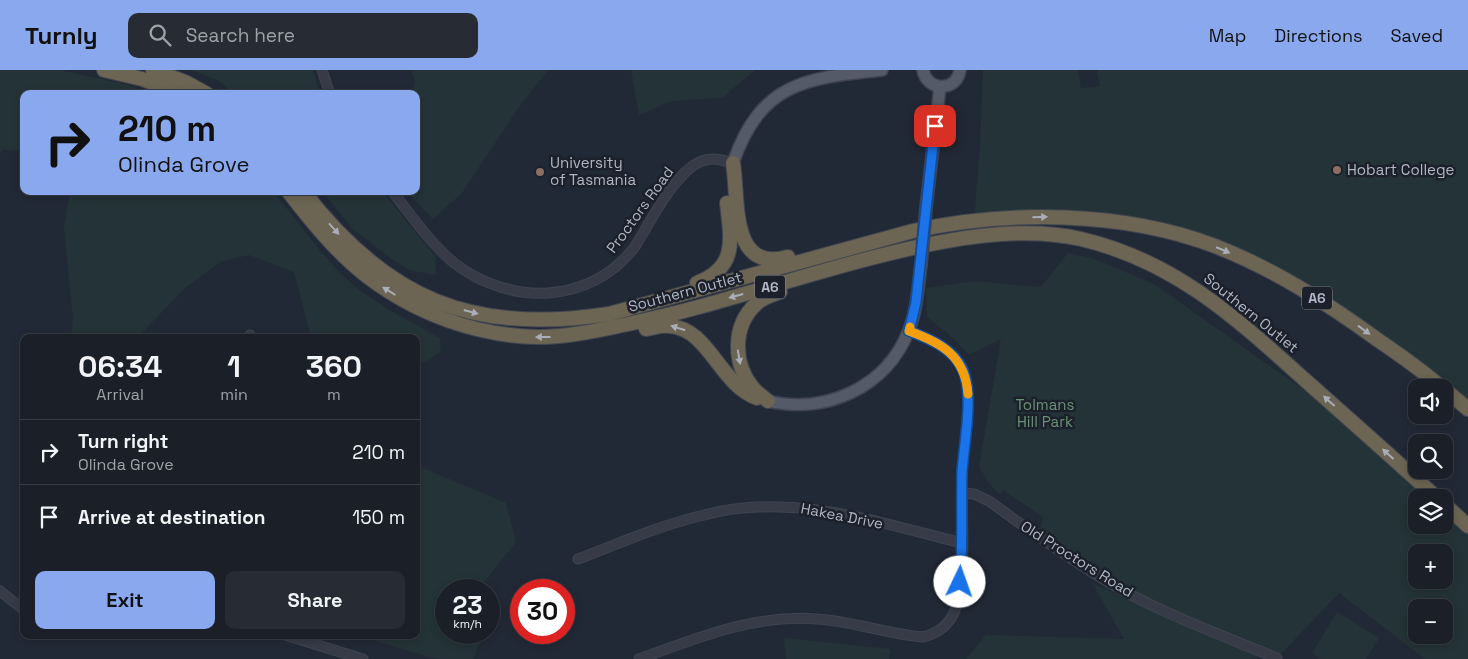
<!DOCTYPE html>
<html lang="en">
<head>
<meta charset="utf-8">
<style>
	body { margin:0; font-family:"Space Grotesk",sans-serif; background:#272c34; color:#f1f3f6; height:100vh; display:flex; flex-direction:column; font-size:19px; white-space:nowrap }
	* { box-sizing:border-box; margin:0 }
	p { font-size:16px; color:#9fa2a8 }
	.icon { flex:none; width:28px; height:28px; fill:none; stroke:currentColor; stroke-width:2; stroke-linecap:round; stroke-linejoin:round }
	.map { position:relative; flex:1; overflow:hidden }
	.side { position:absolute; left:20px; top:264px; width:400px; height:305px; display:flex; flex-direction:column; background:#1a1f28; border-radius:10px; box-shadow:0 2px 8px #0003,0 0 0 1px #383d45 }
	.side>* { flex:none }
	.banner { position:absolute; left:20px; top:20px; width:400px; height:105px; border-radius:10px; box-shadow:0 2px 8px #0003,0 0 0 1px #383d45; background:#8aa8ee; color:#111; overflow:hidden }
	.fabs { position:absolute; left:1408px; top:309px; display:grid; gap:10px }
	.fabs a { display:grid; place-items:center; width:45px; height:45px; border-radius:10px; background:#1a1f28; box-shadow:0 2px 8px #0003,0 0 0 1px #383d45; font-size:25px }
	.speed { position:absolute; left:435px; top:509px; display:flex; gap:10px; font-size:25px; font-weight:700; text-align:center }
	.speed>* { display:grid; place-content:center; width:65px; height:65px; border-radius:50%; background:#1a1f28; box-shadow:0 2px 8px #0003,0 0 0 1px #383d45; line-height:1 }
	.speed small { font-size:12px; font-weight:400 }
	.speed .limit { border:8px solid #d22; background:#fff; color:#111 }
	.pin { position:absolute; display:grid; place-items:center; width:42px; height:42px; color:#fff; margin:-21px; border-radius:10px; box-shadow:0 2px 8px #0006 }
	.me { position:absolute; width:55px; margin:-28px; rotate:3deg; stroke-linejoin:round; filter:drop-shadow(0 0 4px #0008) }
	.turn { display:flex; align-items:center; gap:18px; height:105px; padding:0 15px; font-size:22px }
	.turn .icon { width:65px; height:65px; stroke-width:2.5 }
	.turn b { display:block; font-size:35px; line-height:42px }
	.eta { display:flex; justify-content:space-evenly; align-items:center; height:85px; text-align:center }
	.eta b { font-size:30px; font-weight:700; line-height:35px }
	.cta { display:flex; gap:10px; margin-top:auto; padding:10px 15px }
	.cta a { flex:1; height:58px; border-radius:10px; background:#8aa8ee; color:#111; font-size:20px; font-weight:700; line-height:58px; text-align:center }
	.cta a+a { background:#272c34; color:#f1f3f6 }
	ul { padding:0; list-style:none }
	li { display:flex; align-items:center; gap:15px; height:65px; padding:0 15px; border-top:1px solid #383d45 }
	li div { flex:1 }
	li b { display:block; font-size:19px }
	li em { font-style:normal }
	header { display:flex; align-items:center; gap:30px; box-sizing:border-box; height:70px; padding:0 25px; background:#8aa8ee; color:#111 }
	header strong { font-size:24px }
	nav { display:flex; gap:28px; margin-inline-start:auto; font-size:18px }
	.search { width:350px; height:45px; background:#272c34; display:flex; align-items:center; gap:12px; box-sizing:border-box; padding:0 18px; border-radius:10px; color:#9fa2a8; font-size:19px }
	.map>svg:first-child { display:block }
</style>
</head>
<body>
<header>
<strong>Turnly</strong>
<div class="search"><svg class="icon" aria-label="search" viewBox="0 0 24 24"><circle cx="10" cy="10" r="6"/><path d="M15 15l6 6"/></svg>Search here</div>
<nav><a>Map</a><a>Directions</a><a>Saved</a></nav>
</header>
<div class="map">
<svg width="1468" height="589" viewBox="0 0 1468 589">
	<rect width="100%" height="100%" fill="#222936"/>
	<g fill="#243337" fill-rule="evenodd">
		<polygon points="0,0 60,0 124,14 153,24 24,24 24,80 3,80 0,83"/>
		<polygon points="190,0 313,0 320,24 235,24 217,10"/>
		<polygon points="411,0 548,0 519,37 462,123 433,149 406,121 416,121 416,24 412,24 415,11"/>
		<polygon points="631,0 755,0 722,28 671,31 639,45"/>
		<polygon points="983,0 1078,0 1081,18 1100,16 1097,0 1468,0 1468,339 1444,319 1250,191 1118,153 974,150 980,77"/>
		<path d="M70 121H273C298 151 321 186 350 212 376 235 410 251 440 268L441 282 416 297V268L311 267 294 202 249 185 220 192 185 218 138 267H71L73 248 64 158Z"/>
		<polygon points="322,121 382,121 435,186 436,205 409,200 392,189 353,159"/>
		<path d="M1068 183 1092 188 1154 214 1366 364 1437 427 1416 428V455H1444V434L1468 456V589H1425L1339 523 1277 588 1218 563 1089 500 1040 461 1043 447 1003 420 1000 424 993 418 979 397 1001 269 969 285 950 265 927 247 926 218 975 211 1041 217ZM1416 482H1444V510H1416ZM1416 538H1444V565H1416Z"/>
		<polygon points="416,395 506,433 516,472 491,503 480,520 446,520 446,562 484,563 473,589 437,589 355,565 416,565"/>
		<polygon points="1093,514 1263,586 1249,589 966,589 986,565 1124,569"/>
		<polygon points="1337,542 1379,568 1366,589 1321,589 1312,583"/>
		<polygon points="784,568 891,579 889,589 786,589"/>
	</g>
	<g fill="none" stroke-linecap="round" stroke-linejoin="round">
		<g stroke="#3f4450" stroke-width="11">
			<g id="minor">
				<polyline points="322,0 330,24"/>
				<path d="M392 121C411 145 430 173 454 193 510 236 589 235 634 178 650 153 675 101 702 91 713 87 722 90 733 93"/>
				<polyline points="250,265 251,268"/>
				<path d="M962 423 974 424 989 431C1026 458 1064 485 1103 509 1157 542 1219 564 1277 588"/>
				<path d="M578 489C620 473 661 455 704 445 792 422 876 452 962 473"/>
				<polyline points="0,521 24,540"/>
				<polyline points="285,565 363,589"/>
				<path d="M639 589C697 568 754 544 817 549 852 551 887 564 922 567 937 564 947 557 954 543 968 509 961 440 962 402 963 373 974 326 963 300 953 278 930 269 909 261"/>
			</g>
		</g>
		<g stroke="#3f4450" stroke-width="14">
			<g id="major">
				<path d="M923 0C927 22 957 22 960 0"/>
				<path d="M733 93C761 12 806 8 882 0"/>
				<polyline points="926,138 940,17"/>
				<path d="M768 331C826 345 887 317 909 260 917 239 918 217 921 195"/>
			</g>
		</g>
		<g stroke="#404651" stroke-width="16">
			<g id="highway">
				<polyline points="104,0 142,9 182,24"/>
				<polyline points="153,0 185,12 207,24"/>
				<path d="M733 93C739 129 729 203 788 187"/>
				<path d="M288 121C312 152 337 183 368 207 417 244 477 266 538 267 569 267 598 260 628 254 716 236 800 205 887 184 947 169 1020 155 1081 169 1175 191 1236 248 1305 310 1349 349 1393 388 1437 428"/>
				<path d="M303 121C387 230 473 265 609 244L913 161C1008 140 1123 141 1215 176 1274 199 1327 233 1378 270 1400 285 1422 300 1442 318"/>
				<path d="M697 213C738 197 731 170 727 133"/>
				<path d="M646 259C654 258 661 255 669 256 709 258 719 314 757 328"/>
				<polyline points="1444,319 1468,339"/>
				<path d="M768 331C763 327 757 323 753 318 733 294 732 256 756 234 763 227 772 225 780 222"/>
				<polyline points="1444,434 1468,456"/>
			</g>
		</g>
		<use href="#minor" stroke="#363b47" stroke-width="9"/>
		<use href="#major" stroke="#545a67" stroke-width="11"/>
		<use href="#highway" stroke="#6c6553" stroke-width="14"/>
		<g stroke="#3f4450" stroke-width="14" stroke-linecap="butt">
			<polyline id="major-bridge" points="921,195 926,138"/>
		</g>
		<use href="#major-bridge" stroke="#545a67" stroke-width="11"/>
	</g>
	<defs><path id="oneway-solid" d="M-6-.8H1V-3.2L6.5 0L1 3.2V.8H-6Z" transform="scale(1.25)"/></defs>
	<g fill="#a9aeb8">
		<use href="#oneway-solid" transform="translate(1040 147) rotate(-1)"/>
		<use href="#oneway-solid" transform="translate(334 159) rotate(48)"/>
		<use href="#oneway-solid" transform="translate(1223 180) rotate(23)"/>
		<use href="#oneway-solid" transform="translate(389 221) rotate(-148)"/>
		<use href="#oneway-solid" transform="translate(736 226) rotate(165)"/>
		<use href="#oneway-solid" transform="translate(471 242) rotate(15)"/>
		<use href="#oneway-solid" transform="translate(678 258) rotate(-163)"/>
		<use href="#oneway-solid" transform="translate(1364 260) rotate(36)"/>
		<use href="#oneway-solid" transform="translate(543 267) rotate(180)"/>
		<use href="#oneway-solid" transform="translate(739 287) rotate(80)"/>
		<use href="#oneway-solid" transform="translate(1329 331) rotate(-138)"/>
		<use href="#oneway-solid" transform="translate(1388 384) rotate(-138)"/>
	</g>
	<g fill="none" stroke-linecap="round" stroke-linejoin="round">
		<g stroke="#114b97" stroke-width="12">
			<path id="route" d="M935 56 916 232 909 261C930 269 953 278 963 300 974 326 964 373 962 402 961 438 963 475 960 512"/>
		</g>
		<use href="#route" stroke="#1a73e8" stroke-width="9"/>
		<path stroke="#f59e0b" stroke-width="9" d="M910 257 909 261C942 273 965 286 968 324"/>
	</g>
	<g fill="#8d6e63" stroke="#1b202b" stroke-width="2">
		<circle cx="1337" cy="100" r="5"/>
		<circle cx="540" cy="102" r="5"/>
	</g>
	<g text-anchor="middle" stroke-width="5" stroke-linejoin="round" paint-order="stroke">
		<g fill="#1b202b" stroke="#838995" stroke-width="1">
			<rect x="755" y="205.5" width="30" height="23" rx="4"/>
			<rect x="1302" y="216.5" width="30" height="23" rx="4"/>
		</g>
		<g font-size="14" font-weight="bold" fill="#b0b6c3">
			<text x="770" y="222">A6</text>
			<text x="1317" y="233">A6</text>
		</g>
		<g font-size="15" fill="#b0b6c3" stroke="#1b202b" text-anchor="start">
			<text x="550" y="98">University<tspan x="550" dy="17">of Tasmania</tspan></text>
			<text x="1347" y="105">Hobart College</text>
		</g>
		<g font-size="15" fill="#b0b6c3" stroke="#1b202b">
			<text transform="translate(640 140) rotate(-54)" y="5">Proctors Road</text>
			<text transform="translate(685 222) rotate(-15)" y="5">Southern Outlet</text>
			<text transform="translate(1251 243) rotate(39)" y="5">Southern Outlet</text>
			<text transform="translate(842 446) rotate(11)" y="5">Hakea Drive</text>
			<text transform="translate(1077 489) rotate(32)" y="5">Old Proctors Road</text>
		</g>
		<g font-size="15" fill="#6a9276" stroke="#1b202b">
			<text x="1045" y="340">Tolmans<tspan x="1045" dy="17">Hill Park</tspan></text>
		</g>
	</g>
</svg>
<div class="fabs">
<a><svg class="icon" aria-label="sound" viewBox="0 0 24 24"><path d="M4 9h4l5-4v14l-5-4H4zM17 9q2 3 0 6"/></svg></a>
<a><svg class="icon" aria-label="search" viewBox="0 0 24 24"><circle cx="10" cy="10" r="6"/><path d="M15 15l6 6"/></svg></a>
<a><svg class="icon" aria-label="layers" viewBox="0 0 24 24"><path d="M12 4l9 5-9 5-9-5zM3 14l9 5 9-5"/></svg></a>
<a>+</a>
<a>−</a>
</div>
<div class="speed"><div>23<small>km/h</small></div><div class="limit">30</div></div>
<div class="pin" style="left:935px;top:56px;background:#d93025"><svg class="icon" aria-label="arrive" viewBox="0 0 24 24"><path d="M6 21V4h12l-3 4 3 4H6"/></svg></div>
<svg class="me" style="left:960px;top:512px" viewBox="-20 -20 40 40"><circle r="19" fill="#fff"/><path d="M0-13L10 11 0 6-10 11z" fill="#1a73e8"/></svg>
<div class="banner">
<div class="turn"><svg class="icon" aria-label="right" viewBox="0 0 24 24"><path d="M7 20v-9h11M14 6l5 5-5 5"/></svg><div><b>210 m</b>Olinda Grove</div></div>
</div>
<section class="side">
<div class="eta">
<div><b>06:34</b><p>Arrival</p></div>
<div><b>1</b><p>min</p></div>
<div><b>360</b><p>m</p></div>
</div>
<ul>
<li><svg class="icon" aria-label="right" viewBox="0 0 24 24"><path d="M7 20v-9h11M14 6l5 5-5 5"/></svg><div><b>Turn right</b><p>Olinda Grove</p></div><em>210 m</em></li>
<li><svg class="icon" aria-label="arrive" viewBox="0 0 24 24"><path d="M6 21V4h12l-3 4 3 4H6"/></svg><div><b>Arrive at destination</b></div><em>150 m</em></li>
</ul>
<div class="cta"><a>Exit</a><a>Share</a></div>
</section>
</div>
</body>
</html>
